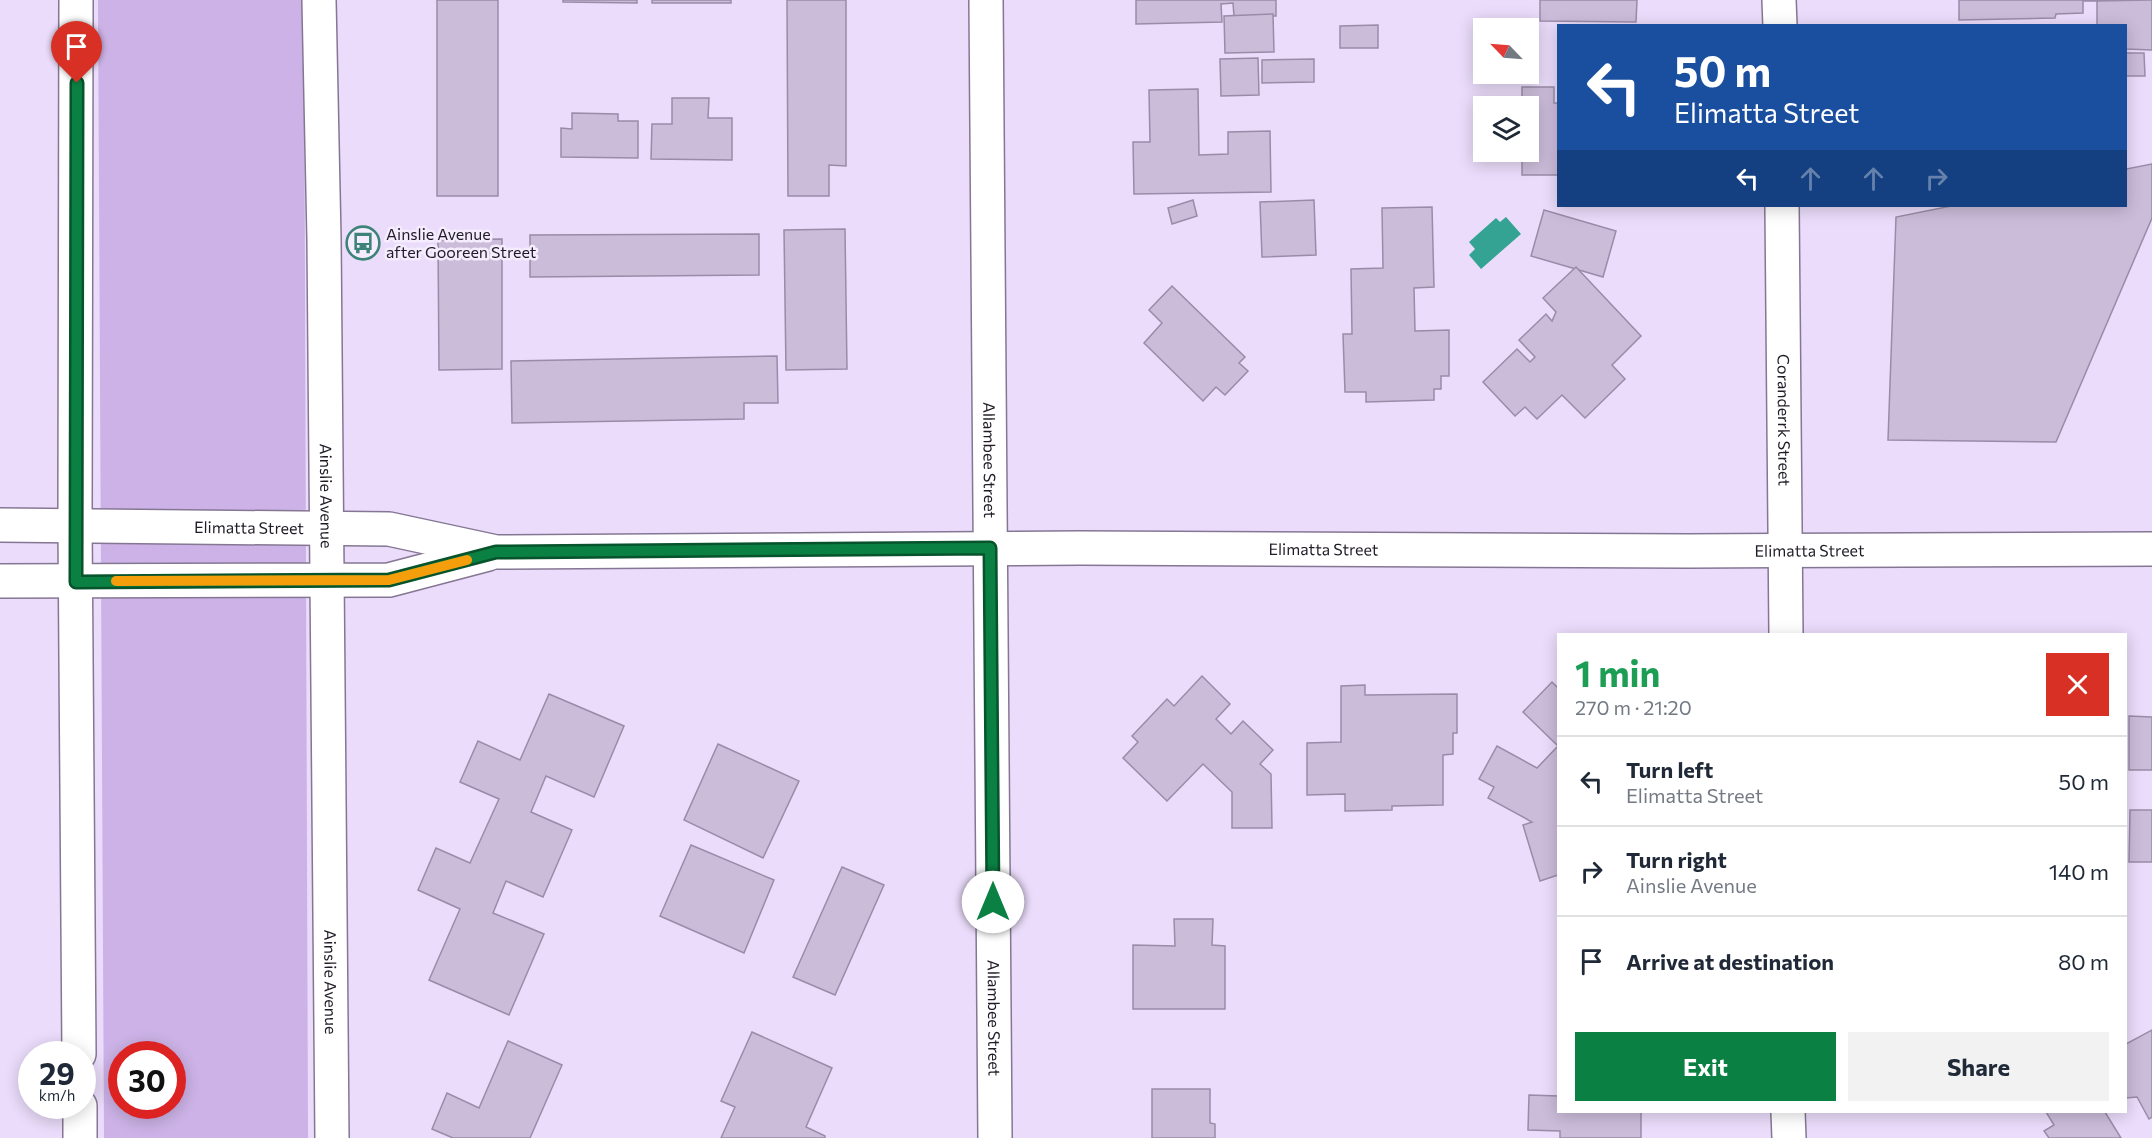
<!DOCTYPE html>
<html lang="en">
<head>
<meta charset="utf-8">
<style>
	body { margin:0; font-family:Commissioner,sans-serif; background:#f2f2f3; color:#1f2937; height:100vh; display:flex; flex-direction:column; font-size:22px; white-space:nowrap }
	* { box-sizing:border-box; margin:0 }
	p { font-size:20px; color:#747a83 }
	.icon { flex:none; width:33px; height:33px; fill:none; stroke:currentColor; stroke-width:2; stroke-linecap:round; stroke-linejoin:round }
	.map { position:relative; flex:1; overflow:hidden }
	.details { position:absolute; left:1557px; top:633px; width:570px; height:480px; display:flex; flex-direction:column; background:#fff; border-radius:0px; box-shadow:0 3px 15px #0003 }
	.details>* { flex:none }
	.top-card { position:absolute; left:1557px; top:24px; width:570px; height:183px; border-radius:0px; box-shadow:0 3px 15px #0003; background:#1a4fa0; color:#fff; overflow:hidden }
	.needle { width:39px; rotate:295deg }
	.fabs { position:absolute; left:1473px; top:18px; display:grid; gap:12px }
	.fabs a { display:grid; place-items:center; width:66px; height:66px; border-radius:0px; background:#fff; box-shadow:0 3px 15px #0003; font-size:30px }
	.speed { position:absolute; left:18px; top:1041px; display:flex; gap:12px; font-size:30px; font-weight:700; text-align:center }
	.speed>* { display:grid; place-content:center; width:78px; height:78px; border-radius:50%; background:#fff; box-shadow:0 3px 15px #0003; line-height:1 }
	.speed small { font-size:15px; font-weight:400 }
	.speed .limit { border:9px solid #d22; background:#fff; color:#111 }
	.pin { position:absolute; display:grid; place-items:center; width:51px; height:51px; color:#fff; margin:-62px -26px; border-radius:50% 50% 50% 0; rotate:-45deg; box-shadow:0 0 6px #0007 }
	.pin .icon { rotate:45deg }
	.me { position:absolute; width:66px; margin:-33px; rotate:0deg; stroke-linejoin:round; filter:drop-shadow(0 0 4px #0008) }
	.turn { display:flex; align-items:center; gap:21px; height:126px; padding:0 18px; font-size:27px }
	.turn .icon { width:78px; height:78px; stroke-width:2.5 }
	.turn b { display:block; font-size:42px; line-height:51px }
	.lanes { display:flex; align-items:center; height:57px; padding:0 18px; background:#0003; justify-content:center; gap:30px; direction:ltr }
	.lanes .off { opacity:.35 }
	.round { display:grid; place-items:center; flex:none; width:63px; height:63px; border-radius:0px; background:#f2f2f3 }
	.overview { display:flex; align-items:center; justify-content:space-between; height:102px; padding:0 18px }
	h1 { font-size:36px; font-weight:700; line-height:45px; color:#1e9e55 }
	.button { display:flex; gap:12px; margin-top:auto; padding:12px 18px }
	.button a { flex:1; height:69px; border-radius:0px; background:#0b8043; color:#fff; font-size:24px; font-weight:700; line-height:69px; text-align:center }
	.button a+a { background:#f2f2f3; color:#1f2937 }
	ul { padding:0; list-style:none }
	li { display:flex; align-items:center; gap:18px; height:90px; padding:0 18px; border-top:2px solid #e0e1e3 }
	li div { flex:1 }
	li b { display:block; font-size:22px }
	li em { font-style:normal }
	.map>svg:first-child { display:block }
</style>
</head>
<body>
<div class="map">
<svg width="2152" height="1138" viewBox="0 0 2152 1138">
	<rect width="100%" height="100%" fill="#eadcfa"/>
	<path fill="#ccb2e6" fill-rule="evenodd" d="M98 0H304L308 1138H104ZM122 1054H172V1106H122Z"/>
	<polygon fill="#34a394" points="1506,217 1521,234 1481,269 1469,255 1475,249 1469,242 1496,218 1500,222"/>
	<g fill="#cbbcda" stroke="#9a8ca8" stroke-width="1.5">
		<rect x="437" y="0" width="61" height="196"/>
		<polygon points="563,0 637,0 637,3 563,2"/>
		<rect x="652" y="0" width="79" height="3"/>
		<polygon points="787,0 846,0 846,166 829,165 829,196 788,196"/>
		<polygon points="1136,0 1276,0 1276,16 1234,16 1233,3 1221,4 1222,22 1136,24"/>
		<polygon points="1540,0 1637,0 1636,22 1540,21"/>
		<polygon points="1959,0 2136,0 2136,1 2083,1 2083,13 2056,14 2055,18 1959,20"/>
		<polygon points="2149,0 2152,0 2152,50 2126,49 2126,26 2097,26 2097,1"/>
		<polygon points="1273,14 1274,52 1225,53 1224,16"/>
		<polygon points="1378,25 1378,48 1340,48 1340,26"/>
		<polygon points="2126,53 2144,53 2145,76 2126,76"/>
		<polygon points="1258,58 1259,95 1221,96 1220,59"/>
		<polygon points="1314,59 1314,82 1262,83 1262,60"/>
		<polygon points="1522,87 1554,87 1554,103 1558,103 1558,175 1522,175 1522,152 1528,152 1528,106 1522,106"/>
		<polygon points="1198,89 1199,155 1228,154 1228,132 1270,131 1271,192 1134,194 1133,142 1150,142 1149,90"/>
		<polygon points="672,98 709,98 708,118 732,118 732,160 651,159 652,124 672,124"/>
		<polygon points="572,113 618,114 618,121 638,121 638,158 561,157 561,128 572,129"/>
		<polygon points="2152,164 2152,218 2056,442 1888,440 1896,217 1951,206 2126,206 2126,169"/>
		<polygon points="1193,200 1197,216 1172,224 1168,208"/>
		<polygon points="1314,200 1316,255 1262,257 1260,202"/>
		<polygon points="1432,207 1434,287 1414,288 1415,331 1449,330 1449,376 1441,376 1441,389 1434,389 1434,400 1366,402 1366,392 1345,392 1343,334 1352,334 1351,269 1383,268 1382,208"/>
		<polygon points="1544,210 1616,231 1603,277 1531,256"/>
		<polygon points="845,229 847,369 786,370 784,230"/>
		<polygon points="759,234 759,275 530,277 530,235"/>
		<polygon points="502,239 502,369 439,370 438,240"/>
		<polygon points="1576,267 1641,336 1612,365 1625,379 1585,418 1562,395 1537,419 1525,407 1515,416 1483,382 1517,349 1530,362 1535,357 1519,340 1546,314 1552,321 1556,312 1543,298"/>
		<polygon points="1172,286 1245,357 1239,363 1248,371 1225,395 1216,387 1203,401 1144,343 1162,323 1149,310"/>
		<polygon points="777,356 778,403 744,403 744,419 512,423 511,361"/>
		<polygon points="1202,676 1230,704 1216,719 1231,734 1243,721 1273,750 1260,764 1271,774 1272,828 1232,828 1232,792 1203,764 1167,801 1123,758 1138,742 1132,736 1167,699 1174,706"/>
		<polygon points="1552,682 1558,688 1558,875 1540,881 1523,825 1532,822 1488,798 1494,787 1479,779 1497,746 1537,768 1558,746 1523,712"/>
		<polygon points="1365,685 1365,695 1457,694 1457,733 1453,733 1453,754 1443,755 1443,805 1392,806 1392,810 1345,811 1345,794 1307,795 1307,743 1341,742 1341,686"/>
		<polygon points="549,694 624,726 594,797 546,776 531,812 572,830 543,897 506,881 493,913 544,934 509,1015 429,980 460,909 418,890 436,848 470,863 499,799 460,782 478,741 520,760"/>
		<polygon points="2129,716 2152,717 2152,770 2129,770"/>
		<polygon points="718,744 799,781 763,858 684,820"/>
		<polygon points="2130,810 2152,810 2152,862 2129,862"/>
		<polygon points="691,845 774,880 744,953 660,916"/>
		<polygon points="842,867 884,885 835,995 793,977"/>
		<polygon points="1174,919 1213,919 1212,945 1225,946 1225,1009 1133,1009 1133,945 1175,946"/>
		<polygon points="2152,1030 2152,1117 2149,1119 2137,1097 2126,1098 2126,1044"/>
		<polygon points="752,1032 832,1068 806,1127 825,1136 825,1138 721,1138 735,1107 721,1101"/>
		<polygon points="508,1041 562,1065 530,1138 453,1138 432,1129 447,1093 479,1108"/>
		<polygon points="1152,1089 1210,1089 1210,1123 1215,1124 1215,1138 1152,1138"/>
		<polygon points="1529,1095 1558,1096 1558,1112 1641,1112 1641,1138 1560,1138 1560,1131 1528,1130"/>
		<polygon points="2046,1112 2105,1112 2121,1138 2049,1138 2044,1131 2054,1125"/>
	</g>
	<g fill="none" stroke-linecap="round" stroke-linejoin="round">
		<g stroke="#857793" stroke-width="36">
			<g id="minor">
				<path id="s1" d="M986 0 995 1138"/>
				<polyline points="1779,0 1780,26"/>
				<path id="s2" d="M1782 206 1786 634"/>
				<path id="s3" d="M0 525 389 529 496 552 1080 548 1688 551 2152 549"/>
				<polyline points="0,581 389,580 488,554"/>
				<polyline points="1788,1112 1789,1138"/>
			</g>
		</g>
		<g stroke="#857793" stroke-width="36">
			<g id="major">
				<polyline points="76,0 75,526 79,1054"/>
				<path id="s4" d="M319 0 324 239 332 1138"/>
				<polyline points="80,1106 80,1138"/>
			</g>
		</g>
		<use href="#minor" stroke="#fff" stroke-width="33"/>
		<use href="#major" stroke="#fff" stroke-width="33"/>
	</g>
	<g fill="none" stroke-linecap="round" stroke-linejoin="round">
		<g stroke="#07532c" stroke-width="15">
			<polyline id="route" points="77,83 76,582 389,580 496,552 990,548 993,902"/>
		</g>
		<use href="#route" stroke="#0b8043" stroke-width="10"/>
		<polyline stroke="#f59e0b" stroke-width="10" points="116,581 389,580 467,560"/>
	</g>
	<defs>
		<g id="bus-ring" transform="scale(1.725)"><circle r="9.5" fill="#f5ecfe" stroke="#3e8378" stroke-width="1.5"/><path d="M-5-6H5V4H4V6H2V4H-2V6H-4V4H-5ZM-3.5-4V0h7V-4ZM-3.5 1.2v1.5H-2V1.2ZM2 1.2v1.5H3.5V1.2Z" fill="#3e8378"/></g>
	</defs>
	<g fill-rule="evenodd">
		<use href="#bus-ring" x="363" y="243"/>
	</g>
	<g text-anchor="middle" stroke-width="5" stroke-linejoin="round" paint-order="stroke">
		<g font-size="16" fill="#201b26" stroke="#f5ecfe" text-anchor="start">
			<text x="386" y="240">Ainslie Avenue<tspan x="386" dy="18">after Gooreen Street</tspan></text>
		</g>
		<g font-size="16" fill="#201b26" stroke="#f5ecfe">
			<text dy="6" stroke="none"><textPath href="#s2" startOffset="214">Coranderrk Street</textPath></text>
			<text dy="6" stroke="none"><textPath href="#s1" startOffset="460">Allambee Street</textPath></text>
			<text dy="6" stroke="none"><textPath href="#s4" startOffset="496">Ainslie Avenue</textPath></text>
			<text dy="6" stroke="none"><textPath href="#s3" startOffset="249">Elimatta Street</textPath></text>
			<text dy="6" stroke="none"><textPath href="#s3" startOffset="1326">Elimatta Street</textPath></text>
			<text dy="6" stroke="none"><textPath href="#s3" startOffset="1812">Elimatta Street</textPath></text>
			<text dy="6" stroke="none"><textPath href="#s4" startOffset="982">Ainslie Avenue</textPath></text>
			<text dy="6" stroke="none"><textPath href="#s1" startOffset="1018">Allambee Street</textPath></text>
		</g>
	</g>
</svg>
<div class="fabs">
<a><svg class="needle" viewBox="-14 -14 28 28"><path d="M0-13l5 13h-10z" fill="#e53935"/><path d="M0 13l5-13h-10z" fill="#747a83"/></svg></a>
<a><svg class="icon" aria-label="layers" viewBox="0 0 24 24"><path d="M12 4l9 5-9 5-9-5zM3 14l9 5 9-5"/></svg></a>
</div>
<div class="speed"><div>29<small>km/h</small></div><div class="limit">30</div></div>
<div class="pin" style="left:77px;top:83px;background:#d93025"><svg class="icon" aria-label="arrive" viewBox="0 0 24 24"><path d="M6 21V4h12l-3 4 3 4H6"/></svg></div>
<svg class="me" style="left:993px;top:902px" viewBox="-20 -20 40 40"><circle r="19" fill="#fff"/><path d="M0-13L10 11 0 6-10 11z" fill="#0b8043"/></svg>
<div class="top-card">
<div class="turn"><svg class="icon" aria-label="left" viewBox="0 0 24 24"><path d="M17 20v-9H6M10 6l-5 5 5 5"/></svg><div><b>50 m</b>Elimatta Street</div></div>
<div class="lanes"><svg class="icon" aria-label="left" viewBox="0 0 24 24"><path d="M17 20v-9H6M10 6l-5 5 5 5"/></svg><svg class="icon off" aria-label="ahead" viewBox="0 0 24 24"><path d="M12 20V5M6 11l6-6 6 6"/></svg><svg class="icon off" aria-label="ahead" viewBox="0 0 24 24"><path d="M12 20V5M6 11l6-6 6 6"/></svg><svg class="icon off" aria-label="right" viewBox="0 0 24 24"><path d="M7 20v-9h11M14 6l5 5-5 5"/></svg></div>
</div>
<section class="details">
<div class="overview"><div><h1>1 min</h1><p>270 m · 21:20</p></div><a class="round" style="background:#d93025;color:#fff"><svg class="icon" aria-label="close" viewBox="0 0 24 24"><path d="M6 6l12 12M18 6L6 18"/></svg></a></div>
<ul>
<li><svg class="icon" aria-label="left" viewBox="0 0 24 24"><path d="M17 20v-9H6M10 6l-5 5 5 5"/></svg><div><b>Turn left</b><p>Elimatta Street</p></div><em>50 m</em></li>
<li><svg class="icon" aria-label="right" viewBox="0 0 24 24"><path d="M7 20v-9h11M14 6l5 5-5 5"/></svg><div><b>Turn right</b><p>Ainslie Avenue</p></div><em>140 m</em></li>
<li><svg class="icon" aria-label="arrive" viewBox="0 0 24 24"><path d="M6 21V4h12l-3 4 3 4H6"/></svg><div><b>Arrive at destination</b></div><em>80 m</em></li>
</ul>
<div class="button"><a>Exit</a><a>Share</a></div>
</section>
</div>
</body>
</html>
